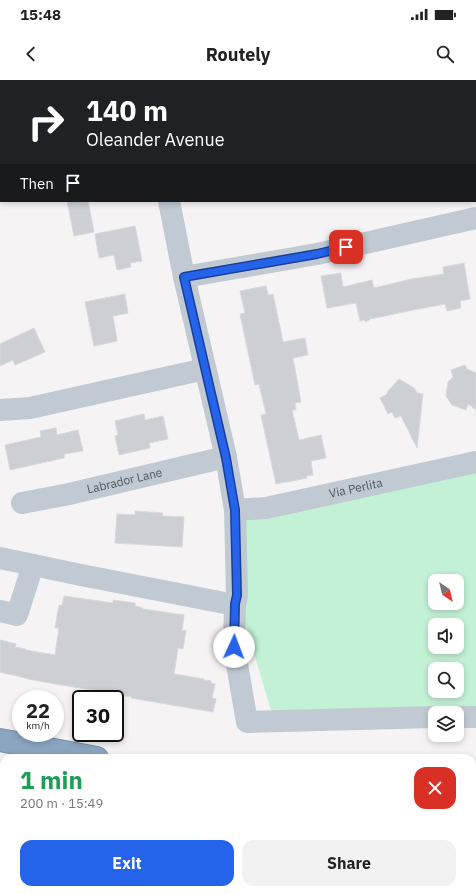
<!DOCTYPE html>
<html lang="en">
<head>
<meta charset="utf-8">
<style>
	body { margin:0; font-family:"IBM Plex Sans",sans-serif; background:#f2f2f2; color:#222; height:100vh; display:flex; flex-direction:column; font-size:15px; white-space:nowrap }
	* { box-sizing:border-box; margin:0 }
	p { font-size:13px; color:#767676 }
	.icon { flex:none; width:22px; height:22px; fill:none; stroke:currentColor; stroke-width:2; stroke-linecap:round; stroke-linejoin:round }
	.map { position:relative; flex:1; overflow:hidden }
	.drawer { position:absolute; left:0px; top:674px; width:476px; height:140px; display:flex; flex-direction:column; background:#fff; border-radius:12px 12px 0 0; box-shadow:0 2px 6px #0003 }
	.drawer>* { flex:none }
	.banner { position:absolute; left:0px; top:0px; width:476px; height:122px; box-shadow:0 2px 6px #0003; background:#202124; color:#fff; overflow:hidden }
	.needle { width:26px; rotate:145deg }
	.controls { position:absolute; left:428px; top:494px; display:grid; gap:8px }
	.controls a { display:grid; place-items:center; width:36px; height:36px; border-radius:8px; background:#fff; box-shadow:0 2px 6px #0003; font-size:20px }
	.speed { position:absolute; left:12px; top:610px; display:flex; gap:8px; font-size:20px; font-weight:700; text-align:center }
	.speed>* { display:grid; place-content:center; width:52px; height:52px; border-radius:50%; background:#fff; box-shadow:0 2px 6px #0003; line-height:1 }
	.speed small { font-size:10px; font-weight:400 }
	.speed .limit { border:2px solid #111; border-radius:6px; background:#fff; color:#111 }
	.pin { position:absolute; display:grid; place-items:center; width:34px; height:34px; color:#fff; margin:-17px; border-radius:8px; box-shadow:0 2px 6px #0006 }
	.me { position:absolute; width:44px; margin:-22px; rotate:2deg; stroke-linejoin:round; filter:drop-shadow(0 0 3px #0008) }
	.turn { display:flex; align-items:center; gap:14px; height:84px; padding:0 20px; font-size:18px }
	.turn .icon { width:52px; height:52px; stroke-width:2.5 }
	.turn b { display:block; font-size:28px; line-height:34px }
	.then { display:flex; align-items:center; height:38px; padding:0 20px; background:#0003; gap:8px; font-size:15px }
	.round { display:grid; place-items:center; flex:none; width:42px; height:42px; border-radius:12px; background:#f2f2f2 }
	.summary { display:flex; align-items:center; justify-content:space-between; height:68px; padding:0 20px }
	h1 { font-size:24px; font-weight:700; line-height:30px; color:#1e9e55 }
	.cta { display:flex; gap:8px; margin-top:auto; padding:8px 20px }
	.cta a { flex:1; height:46px; border-radius:12px; background:#2563eb; color:#fff; font-size:16px; font-weight:700; line-height:46px; text-align:center }
	.cta a+a { background:#f2f2f2; color:#222 }
	.status { display:flex; justify-content:space-between; align-items:center; height:28px; padding:0 20px; background:#fff; direction:ltr }
	.status svg { height:11px; fill:currentColor }
	header { display:flex; justify-content:space-between; align-items:center; height:52px; padding:0 20px; background:#fff; font-size:18px; font-weight:700 }
	.map>svg:first-child { display:block }
</style>
</head>
<body>
<div class="status"><b>15:48</b><svg viewBox="0 0 49 12"><path d="M0 12V9h3v3zM5 12V6h3v6zM10 12V3h3v9zM15 12V0h3v12zM26 1h20v11H26zM47 4h2v5h-2z"/></svg></div>
<header><svg class="icon" aria-label="back" viewBox="0 0 24 24"><path d="M15 5l-7 7 7 7"/></svg>Routely<svg class="icon" aria-label="search" viewBox="0 0 24 24"><circle cx="10" cy="10" r="6"/><path d="M15 15l6 6"/></svg></header>
<div class="map">
<svg width="476" height="814" viewBox="0 0 476 814">
	<rect width="100%" height="100%" fill="#f5f3f3"/>
	<path fill="#c3f1d5" fill-rule="evenodd" d="M476 382V638L457 633H435L274 641 237 515 223 423 266 428ZM435 501H457V523H435ZM435 545H457V567H435ZM435 589H457V611H435Z"/>
	<g fill="#cdcfd5" stroke="#d7d9de">
		<polygon points="67,121 88,121 94,152 74,156"/>
		<polygon points="135,146 142,181 130,183 131,187 117,190 114,175 99,178 95,154"/>
		<polygon points="464,183 470,219 460,221 461,228 447,231 445,224 418,229 370,239 366,242 364,240 360,241 356,223 327,228 321,196 341,193 343,207 372,200 374,208 412,199 444,194 443,187"/>
		<polygon points="266,206 268,215 273,214 283,262 305,258 308,275 293,278 301,322 295,323 296,330 292,330 299,360 321,355 326,378 311,381 313,395 306,396 307,398 276,404 261,335 266,334 259,304 255,305 240,234 245,233 240,211"/>
		<polygon points="125,214 128,233 113,236 117,261 94,266 85,222"/>
		<polygon points="34,248 45,272 15,285 13,280 0,286 0,264"/>
		<polygon points="465,285 467,289 476,293 476,330 468,324 466,330 452,325 446,316 448,302 453,297 451,290"/>
		<polygon points="399,299 414,308 417,313 423,314 417,368 401,336 395,338 392,332 388,334 380,318 387,314 388,311"/>
		<polygon points="144,334 145,340 163,336 168,359 149,363 150,368 119,375 115,356 118,355 115,341"/>
		<polygon points="56,348 57,355 78,350 83,371 64,374 64,378 10,390 5,365 41,357 40,351"/>
		<polygon points="135,431 163,433 162,436 184,437 182,467 115,463 117,434 135,435"/>
		<polygon points="64,516 113,523 113,520 135,523 135,526 143,528 143,529 184,535 182,551 186,550 183,569 178,568 174,594 204,599 204,600 211,601 211,603 215,604 212,618 216,619 213,632 131,618 132,617 33,600 0,592 0,560 16,564 15,567 26,569 26,570 55,575 59,548 55,548 59,525 62,526"/>
	</g>
	<g fill="none" stroke-linecap="round" stroke-linejoin="round">
		<g stroke="#7690ad" stroke-width="24">
			<g id="highway">
				<polyline points="0,660 97,678"/>
				<polyline points="0,705 4,706"/>
				<polyline points="0,732 4,733"/>
				<polyline points="472,747 476,748"/>
				<polyline points="472,793 476,794"/>
			</g>
		</g>
		<g stroke="#c1cad2" stroke-width="22">
			<polyline points="146,0 146,1"/>
			<polyline points="169,121 184,197 226,377 235,430 237,515 235,525 234,567 247,642 435,637"/>
			<polyline points="184,197 317,174 476,138"/>
			<polyline points="0,330 30,328 205,289"/>
			<path id="s1" d="M22 423 69 414 226 377"/>
			<path id="s2" d="M235 430 266 428 476 382"/>
			<polyline points="0,478 81,495 235,525"/>
			<polyline points="0,531 17,535 33,485"/>
			<polyline points="457,637 476,637"/>
			<polyline points="15,811 28,814"/>
		</g>
		<use href="#highway" stroke="#8ba5c1" stroke-width="22"/>
	</g>
	<g fill="none" stroke-linecap="round" stroke-linejoin="round">
		<g stroke="#184099" stroke-width="10">
			<polyline id="route" points="234,567 235,524 237,515 235,430 226,378 184,197 317,174 346,167"/>
		</g>
		<use href="#route" stroke="#2563eb" stroke-width="7"/>
	</g>
	<g text-anchor="middle" stroke-width="3" stroke-linejoin="round" paint-order="stroke">
		<g font-size="12" fill="#4a5661" stroke="#fff">
			<text dy="4" stroke="none"><textPath href="#s1" startOffset="105">Labrador Lane</textPath></text>
			<text dy="4" stroke="none"><textPath href="#s2" startOffset="123">Via Perlita</textPath></text>
		</g>
	</g>
</svg>
<div class="controls">
<a><svg class="needle" viewBox="-14 -14 28 28"><path d="M0-13l5 13h-10z" fill="#e53935"/><path d="M0 13l5-13h-10z" fill="#767676"/></svg></a>
<a><svg class="icon" aria-label="sound" viewBox="0 0 24 24"><path d="M4 9h4l5-4v14l-5-4H4zM17 9q2 3 0 6"/></svg></a>
<a><svg class="icon" aria-label="search" viewBox="0 0 24 24"><circle cx="10" cy="10" r="6"/><path d="M15 15l6 6"/></svg></a>
<a><svg class="icon" aria-label="layers" viewBox="0 0 24 24"><path d="M12 4l9 5-9 5-9-5zM3 14l9 5 9-5"/></svg></a>
</div>
<div class="speed"><div>22<small>km/h</small></div><div class="limit">30</div></div>
<div class="pin" style="left:346px;top:167px;background:#d93025"><svg class="icon" aria-label="arrive" viewBox="0 0 24 24"><path d="M6 21V4h12l-3 4 3 4H6"/></svg></div>
<svg class="me" style="left:234px;top:567px" viewBox="-20 -20 40 40"><circle r="19" fill="#fff"/><path d="M0-13L10 11 0 6-10 11z" fill="#2563eb"/></svg>
<div class="banner">
<div class="turn"><svg class="icon" aria-label="right" viewBox="0 0 24 24"><path d="M7 20v-9h11M14 6l5 5-5 5"/></svg><div><b>140 m</b>Oleander Avenue</div></div>
<div class="then">Then<svg class="icon" aria-label="arrive" viewBox="0 0 24 24"><path d="M6 21V4h12l-3 4 3 4H6"/></svg></div>
</div>
<section class="drawer">
<div class="summary"><div><h1>1 min</h1><p>200 m · 15:49</p></div><a class="round" style="background:#d93025;color:#fff"><svg class="icon" aria-label="close" viewBox="0 0 24 24"><path d="M6 6l12 12M18 6L6 18"/></svg></a></div>
<div class="cta"><a>Exit</a><a>Share</a></div>
</section>
</div>
</body>
</html>
